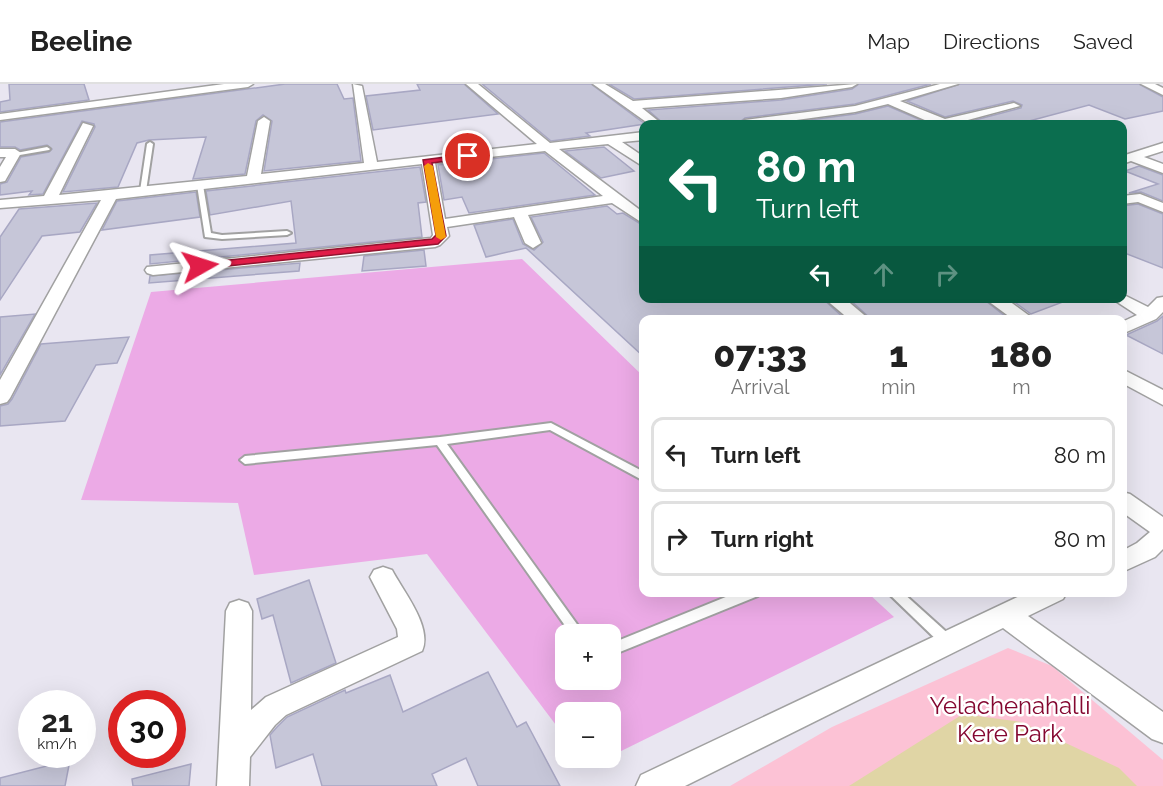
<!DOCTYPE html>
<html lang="en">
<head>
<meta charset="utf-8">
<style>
	body { margin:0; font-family:Raleway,sans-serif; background:#f2f2f2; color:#222; height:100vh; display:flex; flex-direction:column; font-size:22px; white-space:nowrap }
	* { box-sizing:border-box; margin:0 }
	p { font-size:20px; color:#767676 }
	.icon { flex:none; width:33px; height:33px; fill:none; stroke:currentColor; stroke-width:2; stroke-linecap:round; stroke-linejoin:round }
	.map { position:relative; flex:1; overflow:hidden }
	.details { position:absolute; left:639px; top:231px; width:488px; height:282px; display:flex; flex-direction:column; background:#fff; border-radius:12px; box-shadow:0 6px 24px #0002 }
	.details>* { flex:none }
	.hud { position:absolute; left:639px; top:36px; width:488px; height:183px; border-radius:12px; box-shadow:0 6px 24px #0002; background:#0b6e4f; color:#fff; overflow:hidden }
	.controls { position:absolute; left:555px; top:540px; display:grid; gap:12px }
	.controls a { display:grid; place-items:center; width:66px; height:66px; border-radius:12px; background:#fff; box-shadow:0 6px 24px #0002; font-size:30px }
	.speed { position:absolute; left:18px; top:606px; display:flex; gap:12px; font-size:30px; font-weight:700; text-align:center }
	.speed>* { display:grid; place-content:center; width:78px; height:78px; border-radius:50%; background:#fff; box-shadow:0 6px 24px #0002; line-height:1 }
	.speed small { font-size:15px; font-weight:400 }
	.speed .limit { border:9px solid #d22; background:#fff; color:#111 }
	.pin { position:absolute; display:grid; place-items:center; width:51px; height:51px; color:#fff; margin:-26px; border:3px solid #fff; border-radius:50%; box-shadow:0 2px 6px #0007 }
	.me { position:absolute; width:66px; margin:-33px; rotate:84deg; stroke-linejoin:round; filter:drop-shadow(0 0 4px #0008) }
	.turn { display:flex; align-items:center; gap:21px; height:126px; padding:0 18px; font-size:27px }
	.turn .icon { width:78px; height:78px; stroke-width:2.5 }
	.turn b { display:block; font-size:42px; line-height:51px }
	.lanes { display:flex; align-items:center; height:57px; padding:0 18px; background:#0003; justify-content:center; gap:30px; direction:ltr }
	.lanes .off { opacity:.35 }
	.eta { display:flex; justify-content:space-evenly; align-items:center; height:102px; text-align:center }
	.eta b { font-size:36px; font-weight:800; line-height:42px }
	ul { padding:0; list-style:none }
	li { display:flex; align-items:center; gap:18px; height:75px; margin:0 12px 9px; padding:0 6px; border:3px solid #e0e0e0; border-radius:12px }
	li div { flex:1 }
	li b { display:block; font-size:22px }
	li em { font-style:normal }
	header { display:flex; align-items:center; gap:36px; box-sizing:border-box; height:84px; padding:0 30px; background:#fff; border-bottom:2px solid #e0e0e0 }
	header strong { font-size:28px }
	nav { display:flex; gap:33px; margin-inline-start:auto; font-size:21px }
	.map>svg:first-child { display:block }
</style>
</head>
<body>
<header>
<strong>Beeline</strong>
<nav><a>Map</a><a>Directions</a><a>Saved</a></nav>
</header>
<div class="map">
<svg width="1163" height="702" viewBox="0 0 1163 702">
	<rect width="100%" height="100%" fill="#e9e6f1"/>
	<path fill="#ecaae6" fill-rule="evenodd" d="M522 175 643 292 644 508 868 509 894 533 611 672 610 628H566L565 653 427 470 254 491 238 419 81 416 151 208ZM566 550H610V596H566Z"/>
	<polygon fill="#fcc2d5" points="1008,564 1052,582 1163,676 1163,702 730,702 832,643"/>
	<polygon fill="#e0d5a5" points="963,630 1021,638 1119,684 1137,702 849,702"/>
	<g fill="#c6c6d8" stroke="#a8a7c3" stroke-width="1.5">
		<polygon points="9,0 84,0 89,16 0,28 0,18 10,16"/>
		<polygon points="285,0 337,0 344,15 353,14 361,77 264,87 272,37 263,31 256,37 245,90 193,95 206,53 149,56 137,59 118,103 63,108 95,43 94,40 82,37 43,110 29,111 32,107 0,111 0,100 7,98 21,73 49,68 52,65 47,61 20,66 15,63 0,63 0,38"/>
		<polygon points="417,0 464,0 498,30 373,46 366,12 420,6"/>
		<polygon points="482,0 591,0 645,40 586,49 590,52 551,57"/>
		<polygon points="609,0 827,0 634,15"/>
		<polygon points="859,0 931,0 855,20 745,34 737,40 701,40 701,37 664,40 648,26 781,16 852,5"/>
		<polygon points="960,0 1139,0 1163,13 1163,27 1125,35 1089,21 1018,40 960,40 1021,24 1022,21 1013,17 945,33 907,17"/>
		<polygon points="888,22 930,40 780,40 855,30"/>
		<polygon points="604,63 634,87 601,94 565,67"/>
		<polygon points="544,69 595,111 469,129 462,113 444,116 438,81"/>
		<polygon points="1139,82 1163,91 1163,117 1141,108 1129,109 1158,100 1125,87"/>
		<polygon points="420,83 426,118 418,119 422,153 150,180 150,171 296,159 291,117 210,131 206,107"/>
		<polygon points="196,108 200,133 102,146 117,117"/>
		<polygon points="97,119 80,148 42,152 0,216 0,153 19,125"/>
		<polygon points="1138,120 1163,130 1163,184 1122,168 1122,122"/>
		<polygon points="607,122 617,130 623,129 644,142 644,214 822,214 846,236 644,236 644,273 526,164 486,173 474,141 513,135 523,160 534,166 543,158 531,133"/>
		<polygon points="424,166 426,182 362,187 364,172"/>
		<polygon points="300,179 299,187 149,199 150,192"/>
		<polygon points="848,214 982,214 1010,236 872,236"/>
		<polygon points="1009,214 1068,214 1068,216 1031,230"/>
		<polygon points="35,230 0,291 0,233"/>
		<polygon points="1163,232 1163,270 1126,251 1157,237"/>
		<polygon points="129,253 117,279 96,281 65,337 0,342 0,322 8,320 12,315 41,260"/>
		<polygon points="309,496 336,579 291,599 273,531 262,535 257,515"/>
		<polygon points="488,588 517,643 526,638 560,702 478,702 466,674 432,690 437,702 322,702 313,670 276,684 270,651 277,643 287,633 345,606 346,609 390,591 403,628"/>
		<polygon points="70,676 65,702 0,702 0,694"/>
		<polygon points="191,680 189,702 133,702 132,695"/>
	</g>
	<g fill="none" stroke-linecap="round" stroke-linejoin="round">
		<g stroke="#a1a1a1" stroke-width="4">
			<g id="service">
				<polygon points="150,58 153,60 146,107 143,109 140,107 147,60"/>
				<polygon points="47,63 50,65 49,66 14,72 11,70"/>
				<polygon points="200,99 203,101 211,149 222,151 287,147 291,149 287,151 222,155 205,153 197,101"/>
				<polygon points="551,339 644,388 644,397 550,346 447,360 584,550 571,550 437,361 245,380 240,376 245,372 440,353"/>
				<polygon points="738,508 759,508 758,512 610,572 610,560"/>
				<polygon points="887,508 902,508 953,554 955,558 953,562 948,564 943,562"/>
			</g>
		</g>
		<g stroke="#a1a1a1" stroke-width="3">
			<g id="minor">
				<polygon points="224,0 253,0 248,3 0,36 0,30"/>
				<path d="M353 0 362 2 377 78 537 60 466 0H478L550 59 644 48V56L622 58 644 73V83L608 60 559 65 644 129V140L612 119 528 131 541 159 533 164 525 159 514 133 447 143 449 152 440 161 435 163 153 191 147 189 145 186 147 183 431 154 433 151 422 80 116 115 10 314 7 318 0 320V296L101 116 0 124V116L44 112 83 39 93 42 59 111 247 92 258 37 264 33 270 37 261 90 364 79ZM545 67 603 112 445 135 435 79Z"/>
				<polygon points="593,0 605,0 633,17 857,0 852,3 781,14 642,24 662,40 649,40"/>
				<polygon points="940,0 958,0 900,17 945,35 1014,19 1020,22 953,40 934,40 888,20 855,28 767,40 739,40 745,36 855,22"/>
				<polygon points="1141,0 1155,0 1163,4 1163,11"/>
				<polygon points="1163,59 1163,67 1144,73 1163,80 1163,89 1131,77 1122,80 1122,72"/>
				<polygon points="0,65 15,65 21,69 5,97 0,98 0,83 6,73 0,73"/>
				<polygon points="1140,110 1163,119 1163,128 1138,118 1122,120 1122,112"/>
				<polygon points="1122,210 1148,223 1157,214 1163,213 1163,228 1156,235 1122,250 1122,238 1137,231 1111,214 1122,214"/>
				<polygon points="824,214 844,214 870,236 850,236"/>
				<polygon points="984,214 1005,214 1035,236 1014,236"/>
				<polygon points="1122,285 1163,306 1163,321 1122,299"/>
				<polygon points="1122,408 1130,410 1163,433 1163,465 1155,473 1122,488 1122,467 1137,459 1150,448 1122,428"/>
				<path d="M383 483 392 486C403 507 433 543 422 567L286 631 275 641 250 673 249 702H217L226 527 230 519 239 516 248 519 252 527 251 626 266 613 398 553 397 545 370 493 374 486Z"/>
				<polygon points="1028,508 1067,508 1063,515 1028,532 1163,628 1163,659 1152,655 1003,544 685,702 636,702 641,691"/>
			</g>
		</g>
		<use href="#service" fill="#fff" fill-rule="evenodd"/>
		<use href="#minor" fill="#fff" fill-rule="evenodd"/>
	</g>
	<polygon fill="#e11d48" stroke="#92132f" stroke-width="1.5" points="468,70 470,74 432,79 446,152 438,160 200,185 194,182 200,179 432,155 436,151 423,76"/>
	<polygon fill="#f59e0b" points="428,79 433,82 446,153 441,156 436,153 424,82"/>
	<g text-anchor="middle" stroke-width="5" stroke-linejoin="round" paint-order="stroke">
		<g font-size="24" fill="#840730" stroke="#fff">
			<text x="1010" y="630">Yelachenahalli<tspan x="1010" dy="28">Kere Park</tspan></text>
		</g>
	</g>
</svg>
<div class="controls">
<a>+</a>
<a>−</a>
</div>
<div class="speed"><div>21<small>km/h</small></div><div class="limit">30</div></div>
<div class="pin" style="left:468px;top:72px;background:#d93025"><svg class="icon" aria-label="arrive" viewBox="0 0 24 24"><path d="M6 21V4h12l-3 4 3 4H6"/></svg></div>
<svg class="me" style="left:200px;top:182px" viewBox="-20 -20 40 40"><path d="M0-17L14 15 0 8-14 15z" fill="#e11d48" stroke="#fff" stroke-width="4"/></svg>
<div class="hud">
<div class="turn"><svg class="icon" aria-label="left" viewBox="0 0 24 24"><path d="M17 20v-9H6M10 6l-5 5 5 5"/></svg><div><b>80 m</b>Turn left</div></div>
<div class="lanes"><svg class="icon" aria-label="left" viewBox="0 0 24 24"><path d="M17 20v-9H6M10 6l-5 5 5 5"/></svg><svg class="icon off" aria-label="ahead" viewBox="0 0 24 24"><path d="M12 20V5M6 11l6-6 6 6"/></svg><svg class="icon off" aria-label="right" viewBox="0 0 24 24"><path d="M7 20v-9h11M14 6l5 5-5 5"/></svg></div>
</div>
<section class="details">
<div class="eta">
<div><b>07:33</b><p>Arrival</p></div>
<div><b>1</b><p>min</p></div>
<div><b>180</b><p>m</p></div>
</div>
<ul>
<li><svg class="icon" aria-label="left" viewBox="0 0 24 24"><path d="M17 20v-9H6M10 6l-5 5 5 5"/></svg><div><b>Turn left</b></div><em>80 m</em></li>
<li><svg class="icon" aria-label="right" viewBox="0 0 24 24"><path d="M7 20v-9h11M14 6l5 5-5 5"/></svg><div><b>Turn right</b></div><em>80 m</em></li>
</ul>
</section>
</div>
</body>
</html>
